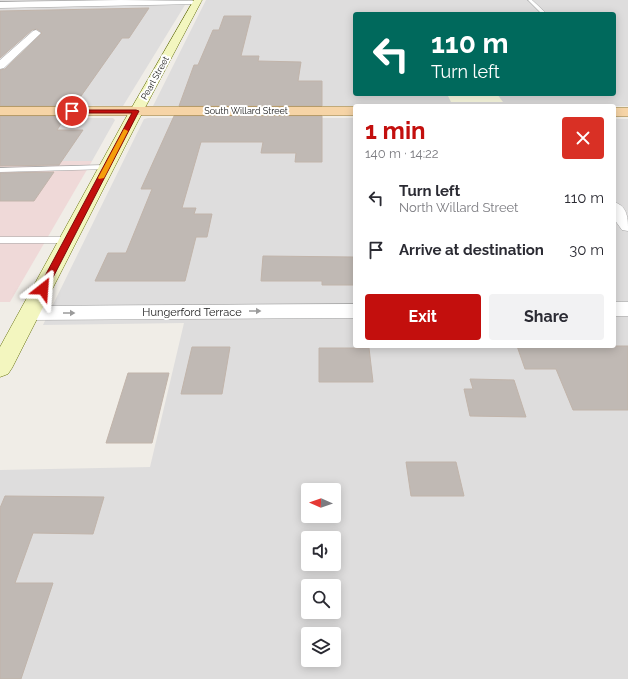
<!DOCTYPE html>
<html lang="en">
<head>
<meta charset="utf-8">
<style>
	body { margin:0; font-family:Raleway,sans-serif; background:#f2f2f3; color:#2b2b33; height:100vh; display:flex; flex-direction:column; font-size:15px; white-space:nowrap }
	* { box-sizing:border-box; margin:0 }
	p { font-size:13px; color:#7c7c81 }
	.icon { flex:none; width:22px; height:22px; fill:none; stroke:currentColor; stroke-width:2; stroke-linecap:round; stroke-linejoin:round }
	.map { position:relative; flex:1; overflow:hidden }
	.panel { position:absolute; left:353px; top:104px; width:263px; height:244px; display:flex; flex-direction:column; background:#fff; border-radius:4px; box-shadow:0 2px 10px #0003 }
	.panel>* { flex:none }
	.banner { position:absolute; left:353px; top:12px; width:263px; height:84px; border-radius:4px; box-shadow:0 2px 10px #0003; background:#00695c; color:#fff; overflow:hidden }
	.needle { width:26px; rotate:272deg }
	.tools { position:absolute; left:301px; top:483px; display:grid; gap:8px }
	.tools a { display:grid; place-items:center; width:40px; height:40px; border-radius:4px; background:#fff; box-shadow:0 2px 10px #0003; font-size:20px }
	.pin { position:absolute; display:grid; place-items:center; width:34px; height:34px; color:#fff; margin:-17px; border:2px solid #fff; border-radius:50%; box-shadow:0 1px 4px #0007 }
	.me { position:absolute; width:44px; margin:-22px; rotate:28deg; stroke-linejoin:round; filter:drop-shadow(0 0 3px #0008) }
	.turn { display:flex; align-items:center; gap:14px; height:84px; padding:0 12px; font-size:18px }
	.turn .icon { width:52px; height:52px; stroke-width:2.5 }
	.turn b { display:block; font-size:28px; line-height:34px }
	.round { display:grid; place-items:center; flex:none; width:42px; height:42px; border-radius:4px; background:#f2f2f3 }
	.summary { display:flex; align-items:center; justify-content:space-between; height:68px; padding:0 12px }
	h1 { font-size:24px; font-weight:700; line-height:30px; color:#c30f0d }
	.cta { display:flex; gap:8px; margin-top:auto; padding:8px 12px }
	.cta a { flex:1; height:46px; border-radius:4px; background:#c30f0d; color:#fff; font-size:16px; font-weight:700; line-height:46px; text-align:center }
	.cta a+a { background:#f2f2f3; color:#2b2b33 }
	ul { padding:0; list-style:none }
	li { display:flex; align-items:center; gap:12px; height:52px; padding:0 12px }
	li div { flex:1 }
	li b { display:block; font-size:15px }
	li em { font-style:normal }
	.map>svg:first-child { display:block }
</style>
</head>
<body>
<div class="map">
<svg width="628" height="679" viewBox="0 0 628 679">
	<rect width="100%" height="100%" fill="#f0ede7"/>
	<g fill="#dedddd" fill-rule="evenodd">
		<polygon points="0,0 188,0 123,106 0,105"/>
		<path d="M206 0H628V106H153ZM355 14H614V94H355Z"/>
		<polygon points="0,118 113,118 115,120 92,161 0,161"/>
		<path d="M148 118H355V346H614V119H628V679H0V470L150 467 184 323 43 325 144 119ZM308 490H334V516H308ZM308 538H334V564H308ZM308 586H334V612H308ZM308 634H334V660H308Z"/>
	</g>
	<polygon fill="#efd9d8" points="0,161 92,161 10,302 0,302"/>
	<polygon fill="#fdfde3" points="447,94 497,94 503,102 451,102"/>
	<g fill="#c0b9b4" stroke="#c1b4aa">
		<polygon points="149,8 129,38 122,38 74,106 0,106 0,70 5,69 42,33 37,29 32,30 0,58 0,11"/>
		<polygon points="224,16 251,16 241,56 259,56 258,61 301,62 298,81 322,81 322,106 179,106 194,65 198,65 213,30 219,30"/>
		<polygon points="0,116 66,116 57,130 83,130 59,165 0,166"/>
		<polygon points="174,116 322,116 322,162 295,162 296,153 261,153 263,142 201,142 182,208 196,208 194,214 212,214 207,237 196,237 185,281 95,281 108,253 126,253 152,189 141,189"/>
		<polygon points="54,172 34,201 0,201 0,173"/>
		<polygon points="263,256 353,257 355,285 322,285 322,281 261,281"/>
		<polygon points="517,346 628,346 628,410 573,410 556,369 525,369"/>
		<polygon points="192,347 230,347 222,394 181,394"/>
		<polygon points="319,348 369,348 373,382 319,382"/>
		<polygon points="128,373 169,373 152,443 106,443"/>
		<polygon points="470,379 514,380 526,417 470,416 464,389 473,389"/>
		<polygon points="406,462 456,462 464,496 411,496"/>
		<polygon points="5,496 104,497 93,534 33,533 15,583 53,583 21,679 0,679 0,508"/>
	</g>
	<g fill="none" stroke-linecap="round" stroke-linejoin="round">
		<g stroke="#a4a4a4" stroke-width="1">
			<g id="lane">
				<polygon points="528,0 532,0 547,14 542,14"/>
				<polygon points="106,165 110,167 109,169 0,172 0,168"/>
				<polygon points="0,237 68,237 73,240 68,243 0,243"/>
			</g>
		</g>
		<g stroke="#a4a4a4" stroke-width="1">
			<g id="street">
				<polygon points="121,0 202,1 198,4 0,8 0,2"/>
				<polygon points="36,30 41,33 39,35 4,68 0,69 0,60 33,31"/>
				<path d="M614 202C628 206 628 219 628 231L622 230 614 219Z"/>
				<rect x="614" y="302" width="14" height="14"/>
				<polygon points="355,304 355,318 30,320 23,318 20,313 23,308 30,306"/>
			</g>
		</g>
		<g stroke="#66720c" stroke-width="1">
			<polygon id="secondary" points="194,0 202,0 138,121 12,368 8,374 0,377 0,347 124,121"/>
		</g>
		<g stroke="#93670a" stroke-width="1">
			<g id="primary">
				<rect x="0" y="107" width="355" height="8"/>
				<rect x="614" y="108" width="14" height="8"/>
			</g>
		</g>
		<use href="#lane" fill="#fff" fill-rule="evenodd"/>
		<use href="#street" fill="#fff" fill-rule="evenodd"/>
		<use href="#secondary" fill="#f3f6bf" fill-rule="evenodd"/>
		<use href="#primary" fill="#f6d4a6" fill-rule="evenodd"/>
	</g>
	<defs><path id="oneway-solid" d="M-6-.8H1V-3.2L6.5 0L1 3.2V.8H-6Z"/></defs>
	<g fill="#9b9b9b">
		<use href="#oneway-solid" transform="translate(255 311)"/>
		<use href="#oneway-solid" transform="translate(69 313)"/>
	</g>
	<polygon fill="#c30f0d" stroke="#7f0a08" points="70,110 136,110 139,111 47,289 43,291 38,289 132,113 72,113 69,111"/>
	<polygon fill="#f59e0b" points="124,129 128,131 104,178 99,179 98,178"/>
	<g text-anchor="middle" stroke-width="4" stroke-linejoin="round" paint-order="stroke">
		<g font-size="9" fill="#202020" stroke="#fff">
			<text transform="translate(155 78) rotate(-61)" y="3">Pearl Street</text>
			<text x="246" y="114">South Willard Street</text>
		</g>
		<g font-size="11" fill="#202020" stroke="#fff">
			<text x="192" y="316">Hungerford Terrace</text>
		</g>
	</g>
</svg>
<div class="tools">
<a><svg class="needle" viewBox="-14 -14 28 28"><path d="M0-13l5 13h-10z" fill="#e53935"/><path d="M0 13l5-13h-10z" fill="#7c7c81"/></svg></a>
<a><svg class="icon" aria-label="sound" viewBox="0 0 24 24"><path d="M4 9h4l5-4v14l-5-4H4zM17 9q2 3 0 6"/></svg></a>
<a><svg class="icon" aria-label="search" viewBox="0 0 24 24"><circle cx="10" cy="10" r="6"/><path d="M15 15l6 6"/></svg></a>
<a><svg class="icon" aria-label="layers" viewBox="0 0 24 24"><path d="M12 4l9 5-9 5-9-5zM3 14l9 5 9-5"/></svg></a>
</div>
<div class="pin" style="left:72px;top:111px;background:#d93025"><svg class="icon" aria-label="arrive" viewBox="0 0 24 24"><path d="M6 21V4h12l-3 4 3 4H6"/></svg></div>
<svg class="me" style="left:43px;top:289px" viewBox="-20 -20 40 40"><path d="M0-17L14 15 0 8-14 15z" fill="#c30f0d" stroke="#fff" stroke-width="4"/></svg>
<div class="banner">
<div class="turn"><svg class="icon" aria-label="left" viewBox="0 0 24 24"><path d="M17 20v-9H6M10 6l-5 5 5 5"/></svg><div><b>110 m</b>Turn left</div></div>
</div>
<section class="panel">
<div class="summary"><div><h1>1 min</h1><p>140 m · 14:22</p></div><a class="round" style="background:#d93025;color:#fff"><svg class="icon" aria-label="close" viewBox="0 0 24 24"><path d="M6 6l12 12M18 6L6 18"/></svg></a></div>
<ul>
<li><svg class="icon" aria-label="left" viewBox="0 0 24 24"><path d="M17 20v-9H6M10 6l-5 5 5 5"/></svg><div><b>Turn left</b><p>North Willard Street</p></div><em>110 m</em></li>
<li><svg class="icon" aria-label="arrive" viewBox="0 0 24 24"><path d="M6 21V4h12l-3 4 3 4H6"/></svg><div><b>Arrive at destination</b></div><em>30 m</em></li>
</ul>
<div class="cta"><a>Exit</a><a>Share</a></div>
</section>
</div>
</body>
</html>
